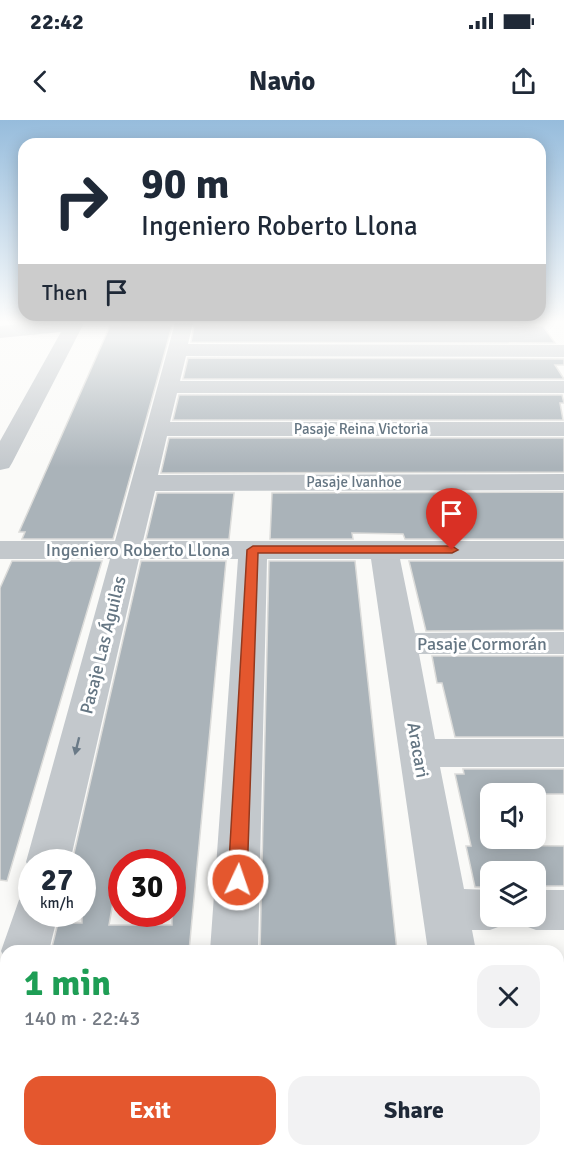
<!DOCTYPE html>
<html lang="en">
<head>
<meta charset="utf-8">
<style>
	body { margin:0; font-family:Signika,sans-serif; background:#f2f2f3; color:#1f2937; height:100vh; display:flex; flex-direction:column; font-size:22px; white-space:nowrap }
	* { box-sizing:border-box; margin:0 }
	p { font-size:20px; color:#747a83 }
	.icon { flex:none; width:33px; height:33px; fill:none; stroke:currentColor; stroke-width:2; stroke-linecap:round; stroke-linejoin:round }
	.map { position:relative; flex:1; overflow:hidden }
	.drawer { position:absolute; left:0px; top:825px; width:564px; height:212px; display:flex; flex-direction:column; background:#fff; border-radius:18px 18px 0 0; box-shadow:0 3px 15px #0003 }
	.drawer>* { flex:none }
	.guide { position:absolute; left:18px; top:18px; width:528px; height:183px; border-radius:18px; box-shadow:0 3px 15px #0003; background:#fff; color:#1f2937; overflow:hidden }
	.buttons { position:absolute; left:480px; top:663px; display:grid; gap:12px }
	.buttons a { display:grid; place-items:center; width:66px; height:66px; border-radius:12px; background:#fff; box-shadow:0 3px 15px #0003; font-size:30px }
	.speed { position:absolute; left:18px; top:729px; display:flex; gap:12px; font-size:30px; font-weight:700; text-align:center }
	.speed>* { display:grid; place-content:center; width:78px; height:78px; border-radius:50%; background:#fff; box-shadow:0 3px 15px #0003; line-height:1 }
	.speed small { font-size:15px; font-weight:400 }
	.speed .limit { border:9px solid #d22; background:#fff; color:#111 }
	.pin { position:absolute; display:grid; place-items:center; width:51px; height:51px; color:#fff; margin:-62px -26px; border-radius:50% 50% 50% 0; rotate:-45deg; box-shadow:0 0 6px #0007 }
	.pin .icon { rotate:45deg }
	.me { position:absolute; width:66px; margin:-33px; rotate:3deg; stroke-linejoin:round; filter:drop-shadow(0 0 4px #0008) }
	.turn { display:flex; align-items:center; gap:21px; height:126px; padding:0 24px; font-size:27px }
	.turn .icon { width:78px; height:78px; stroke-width:2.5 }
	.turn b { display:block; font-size:42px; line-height:51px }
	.then { display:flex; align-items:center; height:57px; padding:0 24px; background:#0003; gap:12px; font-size:22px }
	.round { display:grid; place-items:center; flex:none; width:63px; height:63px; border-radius:18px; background:#f2f2f3 }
	.head { display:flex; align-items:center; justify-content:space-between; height:102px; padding:0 24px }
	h1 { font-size:36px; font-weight:800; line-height:45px; color:#1e9e55 }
	.cta { display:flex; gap:12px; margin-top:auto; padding:12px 24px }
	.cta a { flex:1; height:69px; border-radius:18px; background:#e4572e; color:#fff; font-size:24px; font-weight:800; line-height:69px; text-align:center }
	.cta a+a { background:#f2f2f3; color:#1f2937 }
	.status { display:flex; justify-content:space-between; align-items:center; height:42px; padding:0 30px; background:#fff; direction:ltr }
	.status svg { height:16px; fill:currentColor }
	header { display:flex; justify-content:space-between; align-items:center; height:78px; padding:0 24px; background:#fff; font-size:27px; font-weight:800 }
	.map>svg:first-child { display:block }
</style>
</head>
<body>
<div class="status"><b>22:42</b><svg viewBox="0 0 49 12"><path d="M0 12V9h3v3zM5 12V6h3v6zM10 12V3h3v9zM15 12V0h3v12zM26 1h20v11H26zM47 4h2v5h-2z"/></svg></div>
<header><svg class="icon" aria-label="back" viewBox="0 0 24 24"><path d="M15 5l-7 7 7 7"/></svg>Navio<svg class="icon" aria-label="share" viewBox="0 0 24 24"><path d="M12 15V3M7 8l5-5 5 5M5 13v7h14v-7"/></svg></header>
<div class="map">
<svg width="564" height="1036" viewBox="0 0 564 1036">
	<rect width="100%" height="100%" fill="#fafaf8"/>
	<g fill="#aab3b9" stroke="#dcdcda" stroke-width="1.5" fill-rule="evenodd">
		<polygon points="110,206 172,206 113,419 22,419 25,412 19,412"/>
		<polygon points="194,206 543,206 555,223 191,222"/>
		<polygon points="188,238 564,239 564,245 555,245 564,259 183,259"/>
		<polygon points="179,275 562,275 564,283 560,283 563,300 173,300"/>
		<polygon points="169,318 564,318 564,352 161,353"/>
		<polygon points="564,372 564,419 405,419 403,414 352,413 353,419 270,419 272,373"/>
		<polygon points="157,373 234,373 229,419 146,419"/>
		<polygon points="12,441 102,441 7,761 0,760 0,468"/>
		<path d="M141 441H226L189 831H51L58 803H82V742H72ZM120 742H172V805H109Z"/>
		<polygon points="269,441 355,441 397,831 260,831"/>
		<polygon points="409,441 564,441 564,510 426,511"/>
		<polygon points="432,536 564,536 564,617 455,617 442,563 437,563"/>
		<polygon points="463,649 564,649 564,674 490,674 490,725 564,726 564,766 536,766 536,752 490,752 490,767 475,767 466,726 471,726 455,654 464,654"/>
	</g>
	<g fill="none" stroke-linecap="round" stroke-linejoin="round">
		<g fill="#c3c8cc" fill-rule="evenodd">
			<polygon points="36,203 84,203 12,343 9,348 0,350 0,321 61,212 0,218 0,206"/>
			<polygon points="175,203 193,203 188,224 564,225 564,237 186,236 180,261 564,261 564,273 177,273 170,302 564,302 564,316 167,316 158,355 564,354 564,370 155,371 143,421 564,421 564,439 400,439 415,513 564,512 564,534 419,534 435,619 564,619 564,647 440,647 464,769 490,770 490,796 510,796 506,804 490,810 472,810 476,831 428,831 371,439 267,439 258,831 210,831 238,439 139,439 70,742 32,742 32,753 26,742 110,439 0,439 0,421 115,421"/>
			<polygon points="536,770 564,770 564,810 536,810 520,804 516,796 536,796"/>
			<polygon points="32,775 32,794 58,794 49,831 6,831 6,842 1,831 19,780"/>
			<polygon points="6,882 6,955 0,957 0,884"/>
			<polygon points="558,990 564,990 564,1036 537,1036 535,1030 558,1030"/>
			<rect x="196" y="1030" width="58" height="6"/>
			<polygon points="459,1030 516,1030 517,1036 459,1036"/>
		</g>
	</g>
	<defs><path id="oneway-solid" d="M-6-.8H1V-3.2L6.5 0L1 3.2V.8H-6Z" transform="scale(1.5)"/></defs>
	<use fill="#6a7a87" href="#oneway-solid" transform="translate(77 626) rotate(104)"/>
	<linearGradient id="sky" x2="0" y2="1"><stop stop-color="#96bcdc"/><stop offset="0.58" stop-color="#fdfdfc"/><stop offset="1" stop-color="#fdfdfc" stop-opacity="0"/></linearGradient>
	<rect width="564" height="348" fill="url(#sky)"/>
	<polygon fill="#e4572e" stroke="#94391e" stroke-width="1.5" points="253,426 452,426 458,430 452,433 258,433 247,760 244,766 238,768 231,766 228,760 247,430"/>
	<g text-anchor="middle" stroke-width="6" stroke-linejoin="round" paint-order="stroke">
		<g font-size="15" fill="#657683" stroke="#fff">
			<text x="361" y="314">Pasaje Reina Victoria</text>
			<text x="354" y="367">Pasaje Ivanhoe</text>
		</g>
		<g font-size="18" fill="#657683" stroke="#fff">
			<text x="138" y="436">Ingeniero Roberto Llona</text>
			<text x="482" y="530">Pasaje Cormorán</text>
			<text transform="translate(103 525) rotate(-76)" y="6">Pasaje Las Águilas</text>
			<text transform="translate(418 630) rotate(80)" y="6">Aracari</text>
		</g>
	</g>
</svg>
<div class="buttons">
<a><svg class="icon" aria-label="sound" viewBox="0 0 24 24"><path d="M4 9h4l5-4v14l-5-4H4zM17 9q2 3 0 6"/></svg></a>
<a><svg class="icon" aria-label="layers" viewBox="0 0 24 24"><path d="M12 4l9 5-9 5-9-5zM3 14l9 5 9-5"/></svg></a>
</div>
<div class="speed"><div>27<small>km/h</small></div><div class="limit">30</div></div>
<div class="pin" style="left:452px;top:430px;background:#d93025"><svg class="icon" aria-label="arrive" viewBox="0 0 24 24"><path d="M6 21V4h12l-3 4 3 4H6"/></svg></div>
<svg class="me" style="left:238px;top:760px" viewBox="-20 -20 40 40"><circle r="17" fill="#e4572e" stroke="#fff" stroke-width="3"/><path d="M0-11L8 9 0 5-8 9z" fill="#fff"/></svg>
<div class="guide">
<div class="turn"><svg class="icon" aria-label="right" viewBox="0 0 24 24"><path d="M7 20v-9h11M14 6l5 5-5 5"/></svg><div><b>90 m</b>Ingeniero Roberto Llona</div></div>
<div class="then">Then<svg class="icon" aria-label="arrive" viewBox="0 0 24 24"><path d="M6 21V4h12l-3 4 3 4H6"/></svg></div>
</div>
<section class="drawer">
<div class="head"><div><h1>1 min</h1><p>140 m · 22:43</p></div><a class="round"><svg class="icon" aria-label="close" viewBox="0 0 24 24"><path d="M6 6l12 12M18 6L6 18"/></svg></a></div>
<div class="cta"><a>Exit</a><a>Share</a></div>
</section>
</div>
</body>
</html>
